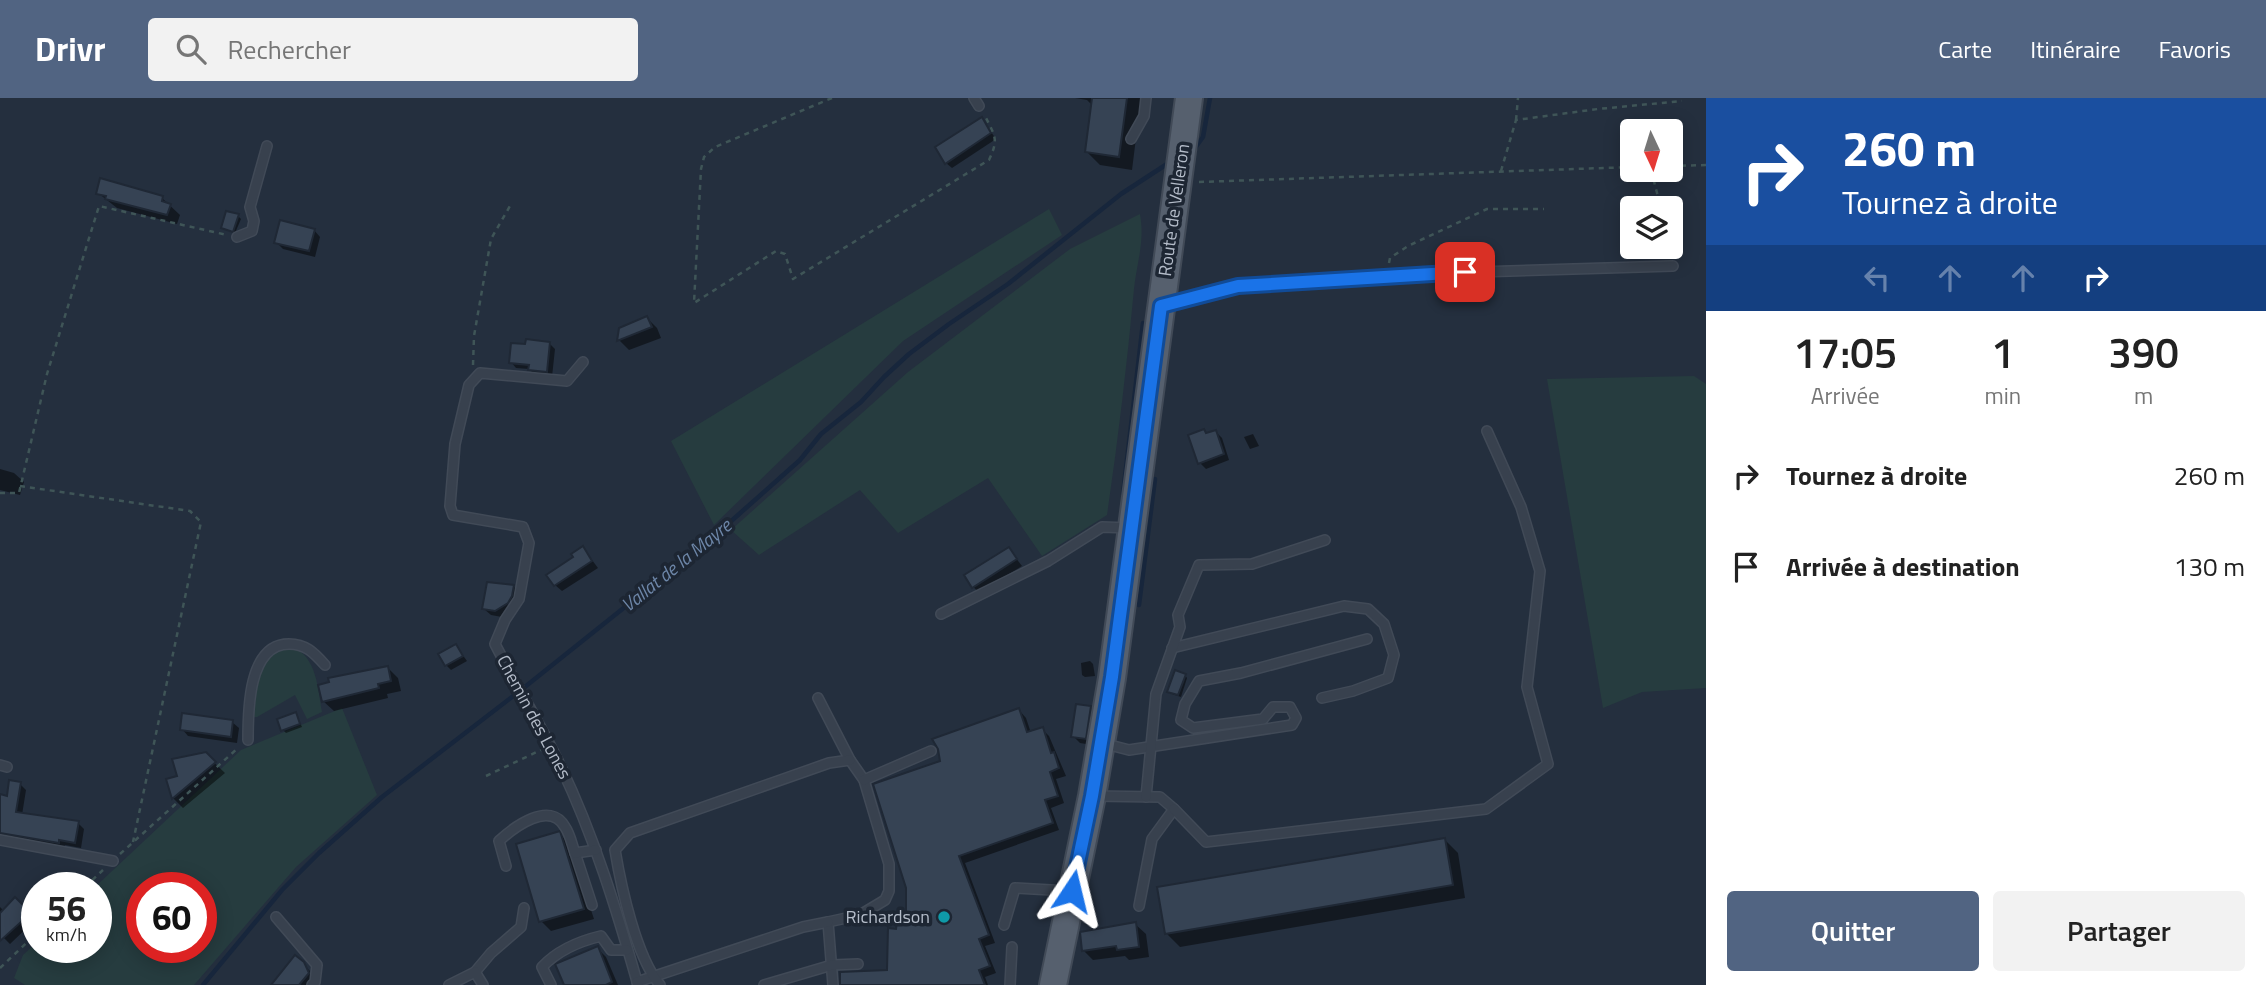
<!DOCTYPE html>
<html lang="fr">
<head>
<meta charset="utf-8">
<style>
	body { margin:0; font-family:"Titillium Web",sans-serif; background:#f2f2f2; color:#222; height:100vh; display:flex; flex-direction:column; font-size:26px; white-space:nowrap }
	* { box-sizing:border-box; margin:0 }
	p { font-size:23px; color:#767676 }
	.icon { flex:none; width:38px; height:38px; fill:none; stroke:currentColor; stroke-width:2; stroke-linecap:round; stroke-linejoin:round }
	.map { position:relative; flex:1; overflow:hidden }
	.sheet { display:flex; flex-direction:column; background:#fff; width:560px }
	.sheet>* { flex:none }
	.top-card { background:#1a4fa0; color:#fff; overflow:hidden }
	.needle { width:46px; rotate:176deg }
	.buttons { position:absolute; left:1620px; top:21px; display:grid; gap:14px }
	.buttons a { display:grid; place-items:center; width:63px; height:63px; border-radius:7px; background:#fff; box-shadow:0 4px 18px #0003; font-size:35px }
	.speed { position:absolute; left:21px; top:774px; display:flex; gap:14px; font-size:35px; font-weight:700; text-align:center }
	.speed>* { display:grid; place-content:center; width:91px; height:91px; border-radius:50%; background:#fff; box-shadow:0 4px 18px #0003; line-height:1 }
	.speed small { font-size:18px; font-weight:400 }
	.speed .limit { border:10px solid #d22; background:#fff; color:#111 }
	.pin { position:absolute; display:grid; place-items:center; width:60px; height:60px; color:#fff; margin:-30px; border-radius:14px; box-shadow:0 4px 10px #0006 }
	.me { position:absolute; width:77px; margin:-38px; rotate:10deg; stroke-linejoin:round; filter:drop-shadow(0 0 5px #0008) }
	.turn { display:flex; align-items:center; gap:24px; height:147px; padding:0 21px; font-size:32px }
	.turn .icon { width:91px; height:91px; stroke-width:2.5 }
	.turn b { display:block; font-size:49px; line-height:60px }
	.lanes { display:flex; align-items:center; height:66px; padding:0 21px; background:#0003; justify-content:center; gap:35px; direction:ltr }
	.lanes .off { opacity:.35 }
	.eta { display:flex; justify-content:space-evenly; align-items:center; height:119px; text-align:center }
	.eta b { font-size:42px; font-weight:600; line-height:49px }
	.action { display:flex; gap:14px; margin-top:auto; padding:14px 21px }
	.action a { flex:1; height:80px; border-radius:7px; background:#516482; color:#fff; font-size:28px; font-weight:600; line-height:80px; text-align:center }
	.action a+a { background:#f2f2f2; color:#222 }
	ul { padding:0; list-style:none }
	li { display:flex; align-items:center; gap:21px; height:91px; padding:0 21px }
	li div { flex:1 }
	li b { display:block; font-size:26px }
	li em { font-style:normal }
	header { display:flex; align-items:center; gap:42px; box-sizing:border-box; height:98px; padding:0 35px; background:#516482; color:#fff }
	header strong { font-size:33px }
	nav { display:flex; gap:38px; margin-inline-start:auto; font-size:24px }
	.search { width:490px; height:63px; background:#f2f2f2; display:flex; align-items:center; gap:18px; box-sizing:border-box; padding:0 24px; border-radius:7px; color:#767676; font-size:26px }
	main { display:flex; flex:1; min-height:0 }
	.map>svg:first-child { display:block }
</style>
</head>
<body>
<header>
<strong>Drivr</strong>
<div class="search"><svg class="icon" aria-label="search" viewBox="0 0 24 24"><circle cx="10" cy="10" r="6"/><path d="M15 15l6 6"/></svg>Rechercher</div>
<nav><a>Carte</a><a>Itinéraire</a><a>Favoris</a></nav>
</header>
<main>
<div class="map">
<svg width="1706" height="887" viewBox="0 0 1706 887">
	<rect width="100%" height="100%" fill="#242f3e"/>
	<g fill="#263c3f" fill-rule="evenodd">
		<polygon points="1049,111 1062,137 903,243 714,427 671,343"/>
		<path d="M1140 116C1145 144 1137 163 1134 191 1127 267 1118 342 1107 417L1042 458 988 380 898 435 860 392 759 457 731 432 908 274 1070 151Z"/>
		<polygon points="1694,278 1706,286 1706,590 1642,594 1603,610 1547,281"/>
		<path d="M292 549C317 558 318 592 322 614L307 621 295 597 257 619H253C250 599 256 563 276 553 280 551 287 550 292 549Z"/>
		<path d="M342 610 377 697 296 769 194 887H25L14 880 23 857 37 844V849H96L95 789 241 652ZM201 789V849H142V789Z"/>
	</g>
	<g fill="#0007">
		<polygon points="1075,0 1141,0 1132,72 1100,67 1087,54 1093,8 1087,2"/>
		<polygon points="982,21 996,41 952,70 946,65"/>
		<polygon points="98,95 162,100 180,117 177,126 117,110"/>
		<polygon points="238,118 241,121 235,135 223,130"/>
		<polygon points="314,132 320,139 315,159 283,151 276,144"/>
		<polygon points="647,220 657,230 661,240 629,252 619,242 620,231"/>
		<polygon points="549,245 555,251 552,279 536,278 529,271 516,270 511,264"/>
		<polygon points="1216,334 1222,340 1229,362 1206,371 1200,365 1208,337"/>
		<polygon points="1253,336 1259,348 1250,351 1244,339"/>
		<polygon points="0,371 14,375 24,384 20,397 0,392"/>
		<polygon points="583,450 598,470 562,493 555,487"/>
		<polygon points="1009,451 1022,468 979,494 973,489"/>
		<polygon points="514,489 520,495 502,519 491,517 484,511"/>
		<polygon points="456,548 467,563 451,572 446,567"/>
		<polygon points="1090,563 1093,566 1095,578 1085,579 1082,577 1081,565"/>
		<polygon points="388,570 398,580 401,593 387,596 388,600 334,613 323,603"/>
		<polygon points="1185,577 1187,580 1181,599 1172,596 1169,593"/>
		<polygon points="1091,609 1097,616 1092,647 1080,645 1073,638"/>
		<polygon points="1019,612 1026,620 1031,635 1042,631 1049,638 1066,678 1056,681 1064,705 1051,710 1059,732 965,765 995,845 985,848 996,875 985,879 988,887 841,887 842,875 889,874 898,833 907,825 942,664"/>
		<polygon points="296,616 302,629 286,635 283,632"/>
		<polygon points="232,624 239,630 237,645 188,638 182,631"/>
		<polygon points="205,656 225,675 183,710 173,700 168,682 180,680"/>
		<polygon points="20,686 26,692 22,717 78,725 84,731 81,750 65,747 64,750 0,739 0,712"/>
		<polygon points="559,735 569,746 594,821 551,833 541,823"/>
		<polygon points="1444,741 1458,755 1465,800 1180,849 1166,835"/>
		<polygon points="15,801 35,822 10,846 0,836 0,809 4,813"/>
		<polygon points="1135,826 1146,836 1149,859 1129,862 1125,858 1093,862 1083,852"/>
		<polygon points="597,850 606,859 618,887 566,887 558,867"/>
		<polygon points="296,860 310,873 314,882 310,887 274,887"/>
	</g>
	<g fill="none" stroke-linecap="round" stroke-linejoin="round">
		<g stroke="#17263c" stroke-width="4.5">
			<polyline points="1195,50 1203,39 1210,0"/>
			<polyline points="1123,396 1143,225"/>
			<polyline points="1139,507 1155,381"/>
			<polyline points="203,887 282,792 319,755 382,699 521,592 720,433 800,362 821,336 861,304 884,279 909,256 949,226 1008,186 1121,96 1167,66"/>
		</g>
	</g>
	<g fill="#364354" stroke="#1f2835" stroke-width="2">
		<polygon points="1092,0 1127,0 1119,59 1085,54"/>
		<polygon points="982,19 991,35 945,66 935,49"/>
		<polygon points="100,80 163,98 162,103 171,106 167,117 105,101 106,98 96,96"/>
		<polygon points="226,113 239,116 233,134 221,130"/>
		<polygon points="280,122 315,131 309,153 274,145"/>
		<polygon points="647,218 652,229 617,243 619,230"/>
		<polygon points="526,241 550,244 547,274 528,272 529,267 509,265 511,245 525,246"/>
		<polygon points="1204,331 1206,335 1216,332 1224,356 1198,366 1188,337"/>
		<polygon points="583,448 592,463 554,488 546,477 573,459 571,456"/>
		<polygon points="1009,449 1017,461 972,490 964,477"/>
		<polygon points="487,484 514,487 512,498 508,505 495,513 482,511"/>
		<polygon points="456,546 463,558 445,568 438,556"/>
		<polygon points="388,568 391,583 378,586 379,590 322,604 318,587 329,584 328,580"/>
		<polygon points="1175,572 1186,576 1178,597 1167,594"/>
		<polygon points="1076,606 1091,608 1086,641 1071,639"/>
		<polygon points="1019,610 1027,634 1043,629 1051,655 1054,654 1059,670 1050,674 1058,698 1045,702 1053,725 959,758 989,837 979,841 990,868 979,872 985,887 840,887 840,874 887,872 888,830 896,831 897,824 906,823 906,790 873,686 940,663 938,651 932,641"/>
		<polygon points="296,614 300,626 281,633 277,621"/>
		<polygon points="182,615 233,622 231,639 180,632"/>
		<polygon points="206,654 216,664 172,701 166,681 177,678 172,661"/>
		<polygon points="9,682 21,684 16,714 79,723 75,745 59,742 59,745 0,735 0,696 7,698"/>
		<polygon points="560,733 584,811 539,824 516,746"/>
		<polygon points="1445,740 1453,787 1165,836 1157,789"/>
		<polygon points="15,799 31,815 0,843 0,815"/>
		<polygon points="1136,824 1139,849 1117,852 1116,848 1082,853 1080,834"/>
		<polygon points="598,848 612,884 606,887 564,887 555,866"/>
		<polygon points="295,857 304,864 309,875 299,887 271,887"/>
	</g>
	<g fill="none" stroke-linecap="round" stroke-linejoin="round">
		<g stroke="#414a57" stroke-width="12">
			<g id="lane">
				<polyline points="974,0 979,8"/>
				<polyline points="1131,41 1144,18 1146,0"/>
				<polyline points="237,139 252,133 254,123 250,109 267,48"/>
				<polyline points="1166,207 1238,189 1414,176 1673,168"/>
				<path d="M583 264 567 283 480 275 469 287 455 346 450 408 453 417 523 429 529 445 519 501 505 522 495 546C516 587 541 627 561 669 594 738 617 813 638 887"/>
				<polyline points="941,516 1048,463 1102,429 1130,430"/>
				<polyline points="1172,550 1344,508 1368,511 1384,526 1394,557 1388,580 1353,593 1322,600"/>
				<polyline points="818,600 850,662 864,682 889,766 889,793 885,802 860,817 828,824 833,887"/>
				<path d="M248 642C248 613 248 546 289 546 306 546 314 555 325 567"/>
				<polyline points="1102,645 1129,652 1292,627 1296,620 1290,609 1273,609 1263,621 1193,630 1181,622 1185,606 1199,583 1241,575 1367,541"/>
				<polyline points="0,667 7,669"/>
				<polyline points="864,682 931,653"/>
				<polyline points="1094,698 1160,699 1174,711 1152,741 1139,808"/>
				<polyline points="1146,699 1156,596 1180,529 1178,517 1199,467 1252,466 1325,442"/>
				<polyline points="1174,711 1206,744 1486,711 1548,666 1527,589 1540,473 1521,409 1487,333"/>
				<polyline points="0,742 113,763"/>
				<polyline points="575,755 592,807"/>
				<path d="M506 768 499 743C514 729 550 702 565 729 570 736 572 747 575 755L596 752"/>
				<polyline points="276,819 317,867 315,884 312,887"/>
				<polyline points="1004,827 1015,790 1069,793"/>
				<polyline points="475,874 491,855 521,829 524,810"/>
				<polyline points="637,884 803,829 828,824"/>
				<polyline points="449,887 475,874 483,887"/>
				<path d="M551 887 542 869C557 853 580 843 601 838L611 852H627"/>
				<path d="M660 887C636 859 621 788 615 752L630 735 829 665 850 662"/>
				<polyline points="764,887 832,867 858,866"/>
				<polyline points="1010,887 1012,849"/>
			</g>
		</g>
		<g stroke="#414a57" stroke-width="30">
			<polyline id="primary" points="1053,887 1092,698 1112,580 1189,0"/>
		</g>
		<g stroke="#3f5557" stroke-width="2.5" stroke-dasharray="5 5" stroke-linecap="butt">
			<path d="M832 0 715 49 704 59 701 71 694 205 776 153 785 156 793 181 989 62C999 41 995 38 985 18"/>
			<polyline points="1516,22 1518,0"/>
			<polyline points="1671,68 1706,67"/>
			<polyline points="1651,72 1661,110"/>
			<polyline points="1501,73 1516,22 1598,11 1682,3"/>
			<polyline points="1199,84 1633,69"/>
			<polyline points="1389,165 1390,160 1408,148 1487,111 1544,111"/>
			<polyline points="473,267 474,238 491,141 510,108"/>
			<polyline points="20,388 190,413 201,424 133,744"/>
			<polyline points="0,395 19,395 47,276 99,108 227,137"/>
			<polyline points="486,678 541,652"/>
			<polyline points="120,756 238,650"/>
			<polyline points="85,789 103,772"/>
			<polyline points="0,870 37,835"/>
		</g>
		<use href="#lane" stroke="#38414e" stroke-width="9"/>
		<use href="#primary" stroke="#56606e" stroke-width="26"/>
	</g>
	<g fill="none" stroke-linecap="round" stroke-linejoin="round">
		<g stroke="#114b97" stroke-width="18">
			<polyline id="route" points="1072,793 1092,698 1112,579 1161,208 1238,188 1465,174"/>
		</g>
		<use href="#route" stroke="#1a73e8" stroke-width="12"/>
	</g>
	<circle fill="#0f9aa8" stroke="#1d2633" stroke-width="2.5" cx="944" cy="819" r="7"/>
	<g text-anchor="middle" stroke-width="7" stroke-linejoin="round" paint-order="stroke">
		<g font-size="18" fill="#b4bcc9" stroke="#1d2633">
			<text transform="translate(1174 112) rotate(-82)" y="6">Route de Velleron</text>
			<text transform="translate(534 619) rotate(62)" y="6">Chemin des Lones</text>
		</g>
		<g font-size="18" fill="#b4bcc9" stroke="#1d2633" text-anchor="end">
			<text x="930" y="825">Richardson</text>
		</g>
		<g font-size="19" font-style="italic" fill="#6d86a8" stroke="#1d2633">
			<text transform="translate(676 467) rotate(-39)" y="7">Vallat de la Mayre</text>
		</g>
	</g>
</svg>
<div class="buttons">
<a><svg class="needle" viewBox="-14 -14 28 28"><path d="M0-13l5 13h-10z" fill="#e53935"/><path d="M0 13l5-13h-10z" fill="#767676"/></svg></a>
<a><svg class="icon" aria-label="layers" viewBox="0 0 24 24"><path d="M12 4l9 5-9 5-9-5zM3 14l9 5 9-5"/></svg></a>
</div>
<div class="speed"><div>56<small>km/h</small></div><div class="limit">60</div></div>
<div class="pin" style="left:1465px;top:174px;background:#d93025"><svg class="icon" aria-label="arrive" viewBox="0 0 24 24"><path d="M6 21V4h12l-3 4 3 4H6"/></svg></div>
<svg class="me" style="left:1072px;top:793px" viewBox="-20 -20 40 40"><path d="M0-17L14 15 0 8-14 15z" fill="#1a73e8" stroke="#fff" stroke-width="4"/></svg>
</div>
<section class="sheet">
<div class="top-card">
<div class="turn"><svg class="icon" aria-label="right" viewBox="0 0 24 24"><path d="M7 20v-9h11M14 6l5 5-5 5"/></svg><div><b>260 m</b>Tournez à droite</div></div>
<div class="lanes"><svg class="icon off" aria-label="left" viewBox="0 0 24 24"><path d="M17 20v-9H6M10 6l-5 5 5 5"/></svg><svg class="icon off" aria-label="ahead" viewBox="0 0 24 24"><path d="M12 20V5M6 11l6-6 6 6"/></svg><svg class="icon off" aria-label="ahead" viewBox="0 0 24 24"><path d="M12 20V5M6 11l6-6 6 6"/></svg><svg class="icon" aria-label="right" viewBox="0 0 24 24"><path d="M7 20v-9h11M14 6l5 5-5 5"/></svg></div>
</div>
<div class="eta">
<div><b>17:05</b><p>Arrivée</p></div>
<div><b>1</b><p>min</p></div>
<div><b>390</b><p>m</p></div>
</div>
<ul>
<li><svg class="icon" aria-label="right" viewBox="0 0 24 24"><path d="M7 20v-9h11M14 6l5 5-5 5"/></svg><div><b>Tournez à droite</b></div><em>260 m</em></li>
<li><svg class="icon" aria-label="arrive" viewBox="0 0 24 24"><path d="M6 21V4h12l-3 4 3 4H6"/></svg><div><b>Arrivée à destination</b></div><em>130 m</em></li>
</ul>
<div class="action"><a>Quitter</a><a>Partager</a></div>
</section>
</main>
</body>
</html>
